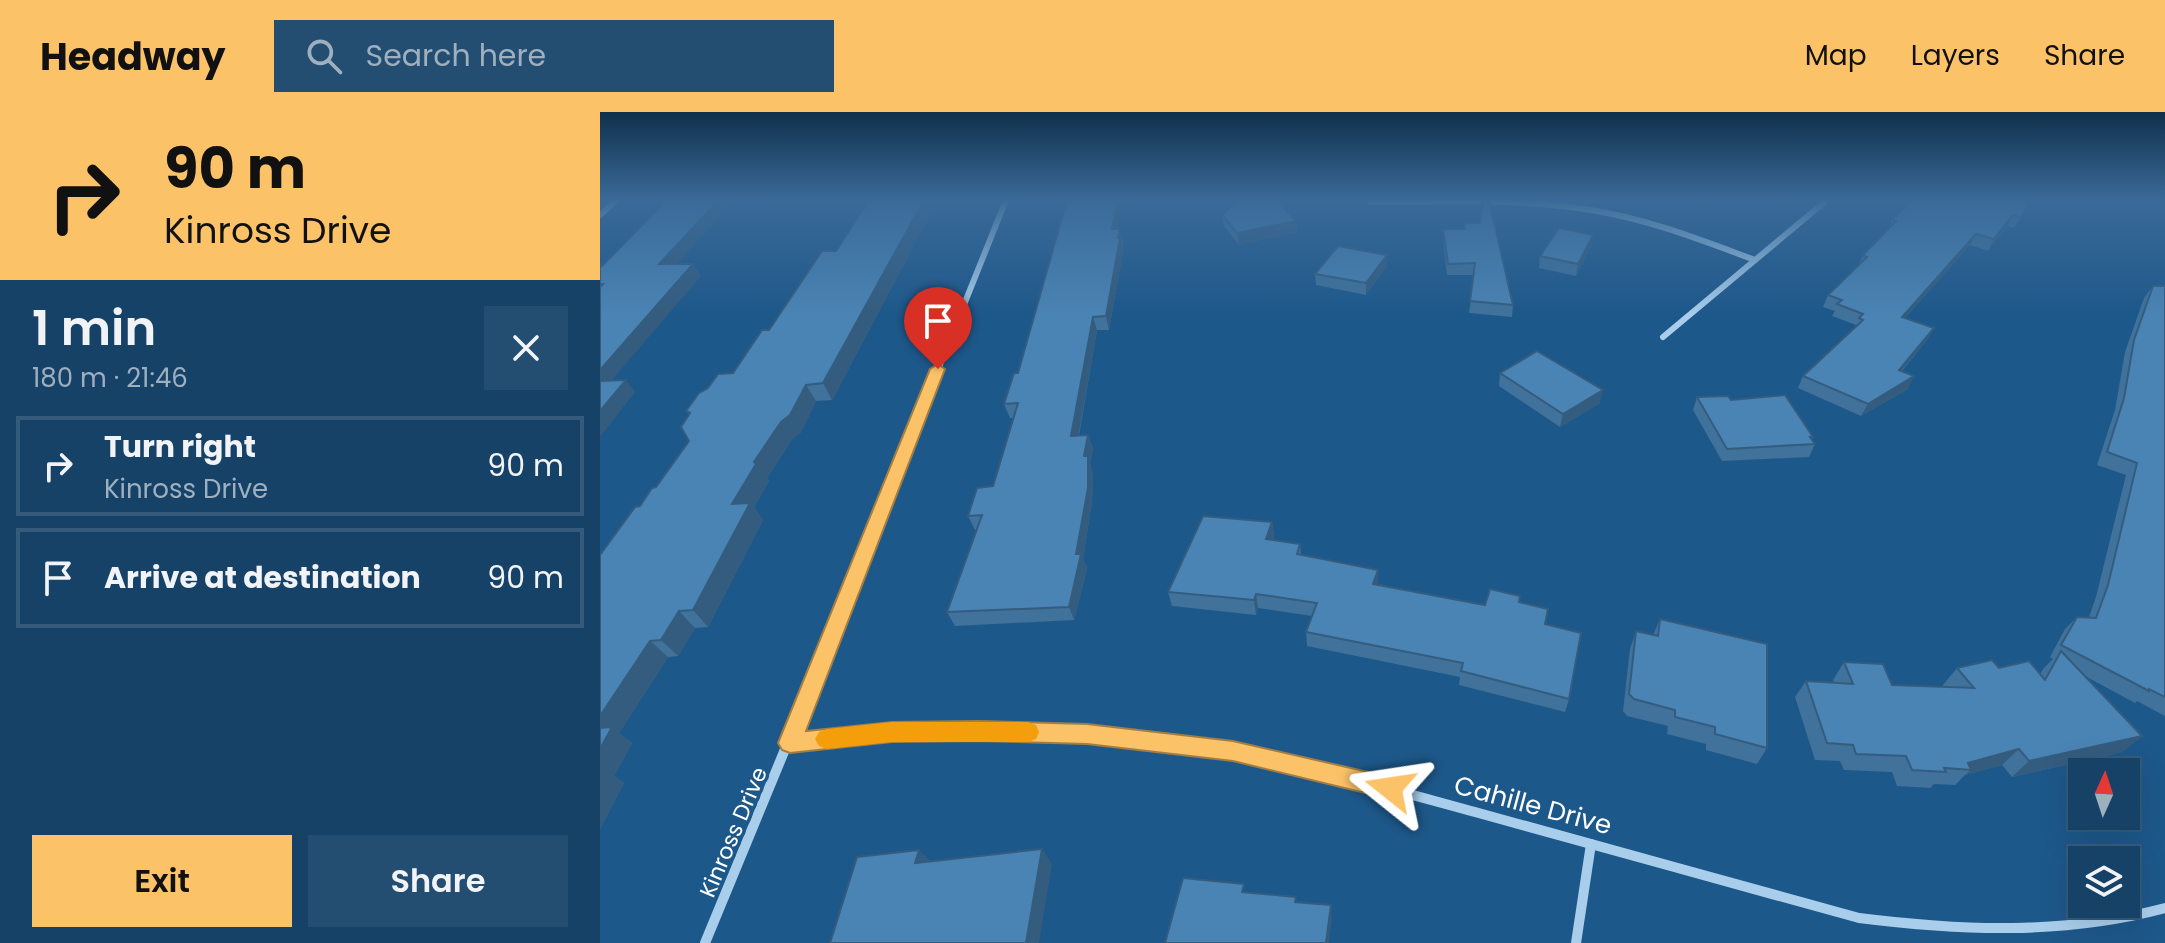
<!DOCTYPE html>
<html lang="en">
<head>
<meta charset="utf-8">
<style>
	body { margin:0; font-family:Poppins,sans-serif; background:#234d71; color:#f1f3f6; height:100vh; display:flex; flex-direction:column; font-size:30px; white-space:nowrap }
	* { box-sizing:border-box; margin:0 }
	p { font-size:26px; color:#9eb0c0 }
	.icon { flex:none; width:44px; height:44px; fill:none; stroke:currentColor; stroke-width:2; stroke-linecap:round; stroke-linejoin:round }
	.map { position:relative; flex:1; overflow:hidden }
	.side { display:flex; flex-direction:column; background:#164268; width:600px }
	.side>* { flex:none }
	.banner { background:#fbc268; color:#111; overflow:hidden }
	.needle { width:52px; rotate:3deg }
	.tools { position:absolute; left:1468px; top:646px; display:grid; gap:16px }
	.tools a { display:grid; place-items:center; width:72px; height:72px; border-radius:0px; background:#164268; box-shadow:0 8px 32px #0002,0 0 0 2px #355b7c; font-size:40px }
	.pin { position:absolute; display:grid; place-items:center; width:68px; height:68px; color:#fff; margin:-82px -34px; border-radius:50% 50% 50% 0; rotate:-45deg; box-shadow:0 0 8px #0007 }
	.pin .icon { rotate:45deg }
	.me { position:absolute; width:88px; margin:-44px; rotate:285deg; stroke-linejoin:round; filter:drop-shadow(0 0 6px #0008) }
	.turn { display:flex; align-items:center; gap:28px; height:168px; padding:0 32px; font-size:36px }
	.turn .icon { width:104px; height:104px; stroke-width:2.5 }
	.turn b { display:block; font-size:56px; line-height:68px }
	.round { display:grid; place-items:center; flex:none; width:84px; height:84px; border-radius:0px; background:#234d71 }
	.overview { display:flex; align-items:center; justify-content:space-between; height:136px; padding:0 32px }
	h1 { font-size:48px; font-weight:600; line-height:60px }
	.button { display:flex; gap:16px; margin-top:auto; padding:16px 32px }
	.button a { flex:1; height:92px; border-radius:0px; background:#fbc268; color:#111; font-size:32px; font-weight:600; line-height:92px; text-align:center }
	.button a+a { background:#234d71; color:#f1f3f6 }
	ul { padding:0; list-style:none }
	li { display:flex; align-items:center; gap:24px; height:100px; margin:0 16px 12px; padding:0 16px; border:4px solid #355b7c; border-radius:0px }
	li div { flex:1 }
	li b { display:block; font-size:30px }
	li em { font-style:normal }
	header { display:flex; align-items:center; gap:48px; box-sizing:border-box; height:112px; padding:0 40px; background:#fbc268; color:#111 }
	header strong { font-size:38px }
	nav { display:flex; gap:44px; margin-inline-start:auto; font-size:28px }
	.search { width:560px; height:72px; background:#234d71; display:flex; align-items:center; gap:20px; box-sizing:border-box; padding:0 28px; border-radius:0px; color:#9eb0c0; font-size:30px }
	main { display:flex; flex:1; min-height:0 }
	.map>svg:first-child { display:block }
</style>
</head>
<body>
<header>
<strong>Headway</strong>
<div class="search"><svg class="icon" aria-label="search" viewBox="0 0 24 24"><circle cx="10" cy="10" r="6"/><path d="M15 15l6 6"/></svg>Search here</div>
<nav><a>Map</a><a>Layers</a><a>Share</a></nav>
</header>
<main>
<section class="side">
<div class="banner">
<div class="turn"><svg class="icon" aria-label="right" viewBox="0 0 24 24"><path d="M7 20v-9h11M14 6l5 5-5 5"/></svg><div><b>90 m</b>Kinross Drive</div></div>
</div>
<div class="overview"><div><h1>1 min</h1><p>180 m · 21:46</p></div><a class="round"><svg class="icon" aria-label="close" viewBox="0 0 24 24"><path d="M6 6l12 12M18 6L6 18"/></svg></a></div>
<ul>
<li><svg class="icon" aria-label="right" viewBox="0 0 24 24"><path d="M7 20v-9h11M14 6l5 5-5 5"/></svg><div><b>Turn right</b><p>Kinross Drive</p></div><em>90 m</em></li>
<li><svg class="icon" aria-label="arrive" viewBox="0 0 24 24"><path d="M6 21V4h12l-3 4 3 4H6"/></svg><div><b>Arrive at destination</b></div><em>90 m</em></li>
</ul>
<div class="button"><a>Exit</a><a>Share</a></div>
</section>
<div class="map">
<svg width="1565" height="831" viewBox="0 0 1565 831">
	<rect width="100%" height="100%" fill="#1d588a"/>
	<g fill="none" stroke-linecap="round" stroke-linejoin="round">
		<g stroke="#a9ceec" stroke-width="6">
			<path d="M771 90C844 90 918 86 991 98 1048 107 1101 128 1155 148"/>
			<polyline points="0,103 17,88"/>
			<polyline points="1063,225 1227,88"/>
			<polyline points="333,270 406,88"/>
		</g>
		<polyline stroke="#a9ceec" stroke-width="8" points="238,511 334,268"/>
		<g stroke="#a9ceec" stroke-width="10">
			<path d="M190 631C314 619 439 614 563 629 669 642 772 672 875 700 1003 735 1131 771 1259 806 1363 819 1463 823 1565 796"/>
			<polyline points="105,831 238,509"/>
			<polyline points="976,831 991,732"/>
		</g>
	</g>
	<g fill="#40729b">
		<polygon points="269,88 338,88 232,288 216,289 201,320 192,327 167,366 169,369 154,395 163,408 108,515 95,516 78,544 68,545 19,621 32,631 14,664 24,671 0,717 0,443 56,375 89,329 89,303 86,299 133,261 236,139"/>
		<polygon points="1085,88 1118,88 1108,95"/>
		<polygon points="1431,88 1414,116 1407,114 1388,139 1370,133 1305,206 1334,216 1327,228 1302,259 1308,277 1261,304 1198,276 1203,264 1255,215 1256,213 1232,204 1235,199 1223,195 1228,183 1258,154 1263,143 1288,118 1292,108"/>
		<polygon points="622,103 696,109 697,120 639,133 624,114"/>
		<polygon points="864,111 913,193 912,205 869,201 874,163 847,163 843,128 843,117 864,117"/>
		<polygon points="518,117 523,129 523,139 509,218 497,218 479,324 488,323 493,337 490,351 493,364 492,390 483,447 487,456 474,508 355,514 347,500 377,418 375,418 368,404 393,374 413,306 410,306 404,292 418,261"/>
		<polygon points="993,123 991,134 976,164 939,156 940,144"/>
		<polygon points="787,143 787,154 766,183 716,173 715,162"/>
		<polygon points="1553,174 1565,174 1565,604 1537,589 1535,591 1485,564 1542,624 1522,640 1412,665 1402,653 1365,663 1355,673 1334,672 1330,676 1297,674 1292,660 1244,658 1240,649 1215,648 1195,585 1206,569 1234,570 1233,568 1244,550 1292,573 1344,575 1343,573 1357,556 1399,556 1440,562 1444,556 1453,547 1450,545 1465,517 1477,505 1489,505 1496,485 1526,363 1497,353 1515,298 1525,240 1544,186"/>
		<polygon points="900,261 1000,291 960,315 899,274"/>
		<polygon points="1097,285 1131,288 1213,325 1212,328 1215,332 1209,345 1122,349 1093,298"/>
		<polygon points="672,410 674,424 673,428 700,432 701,443 778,472 885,493 919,490 945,512 969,587 965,600 859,573 860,565 707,534 706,520 712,504 658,496 656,503 572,494 568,480"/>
		<polygon points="1060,507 1167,636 1157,652 1106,638 1106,632 1067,622 1068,614 1027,604 1023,599 1030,537 1036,519 1053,523"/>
	</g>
	<g fill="#345c7e">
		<polygon points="119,88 135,88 66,164 59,152"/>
		<polygon points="324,88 338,88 232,288 223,271"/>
		<polygon points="518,88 524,88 515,130 512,117"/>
		<polygon points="1110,88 1118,88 1108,95"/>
		<polygon points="1413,103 1407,114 1388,139 1394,127"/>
		<polygon points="696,109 697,120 639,133 637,121"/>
		<polygon points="520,117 523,139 509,218 506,204"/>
		<polygon points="1376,122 1370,133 1295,217 1302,205"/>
		<polygon points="993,123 991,134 976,164 978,152"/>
		<polygon points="787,143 787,154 766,183 766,171"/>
		<polygon points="93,152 101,164 0,282 0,258"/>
		<polygon points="493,205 497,218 476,338 471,324"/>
		<polygon points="1334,216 1327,228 1292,270 1299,258"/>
		<polygon points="1314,264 1308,277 1261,304 1268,292"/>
		<polygon points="26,268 35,280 0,325 0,299"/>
		<polygon points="206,273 216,289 201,320 192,327 167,366 169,369 154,395 163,408 108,515 93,498 132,392 154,350"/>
		<polygon points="1003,278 1000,291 960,315 963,302"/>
		<polygon points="488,323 493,337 490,351 493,364 492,390 483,447 487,456 474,508 469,495 476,442 484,344"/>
		<polygon points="672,410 674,424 668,441 666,427"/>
		<polygon points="778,458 778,472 773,472"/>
		<polygon points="656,482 658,496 656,503 654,488"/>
		<polygon points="79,499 95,516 78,544 61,528"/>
		<polygon points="50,529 68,545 19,621 32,631 14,664 24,671 0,717 0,604"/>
		<polygon points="1542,624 1522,640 1412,665 1429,649"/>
		<polygon points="1419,637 1402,653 1365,663 1371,658 1368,651"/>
		<polygon points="442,737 452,752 439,831 426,831"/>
		<polygon points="319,738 333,752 315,751"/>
		<polygon points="731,793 732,807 729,831 726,831"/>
	</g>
	<g fill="#4a84b4" stroke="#345c7e" stroke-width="2">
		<polygon points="67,88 119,88 59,152 93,152 0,258 0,175 3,172 0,172 0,156"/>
		<polygon points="269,88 324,88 223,271 206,273 190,303 181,310 154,350 156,352 132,392 150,391 93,498 79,499 61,528 50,529 0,604 0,443 35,395 40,394 52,376 56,375 89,329 81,315 90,301 86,299 99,281 108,276 118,262 133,261 162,218 169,218 222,139 236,139"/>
		<polygon points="467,88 518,88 512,117 520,117 518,126 520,126 506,204 493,205 471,324 488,323 484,344 488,344 488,376 476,442 481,442 469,495 347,500 382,403 368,404 377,376 393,374 418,291 404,292 414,261 418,261"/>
		<polygon points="645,88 677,88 696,109 637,121 622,103 637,90"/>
		<polygon points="883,88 889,88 913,193 870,189 875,151 848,152 843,117 865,117 864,111 880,111"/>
		<polygon points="1312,88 1431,88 1421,105 1413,103 1394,127 1376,122 1302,205 1334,216 1299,258 1314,264 1268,292 1203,264 1263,208 1259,206 1263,202 1237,192 1242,188 1228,183 1267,145 1263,143 1296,109 1292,108"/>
		<polygon points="959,116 993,123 978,152 940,144"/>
		<polygon points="738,134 787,143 766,171 715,162"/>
		<polygon points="1553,174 1565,174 1565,585 1549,577 1549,579 1461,533 1477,505 1496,506 1508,473 1537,351 1507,340 1524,286 1534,228"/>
		<polygon points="937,239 1003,278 963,302 900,261"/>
		<polygon points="26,268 0,299 0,269"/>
		<polygon points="1185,283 1213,325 1210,325 1215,332 1127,337 1097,285 1128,284 1131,288"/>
		<polygon points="603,404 672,410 666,427 700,432 697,442 778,458 773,472 885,493 890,477 920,484 919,490 948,497 945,512 981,521 969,587 861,559 863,551 706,520 717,491 656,482 654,488 568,480"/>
		<polygon points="1060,507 1167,532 1167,636 1115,622 1115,615 1075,605 1075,598 1034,587 1029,582 1036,519 1058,524"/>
		<polygon points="1461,539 1542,624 1429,649 1419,637 1368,651 1371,658 1344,656 1346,660 1312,658 1306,644 1256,642 1253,633 1227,631 1206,569 1253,572 1244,550 1283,552 1292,573 1374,576 1357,556 1392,548 1399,556 1429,549 1445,568"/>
		<polygon points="12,615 0,637 0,616"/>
		<polygon points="442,737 426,831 230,831 257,745 319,738 315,751"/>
		<polygon points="583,766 644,772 642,780 696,785 695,790 731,793 726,831 565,831"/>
	</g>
	<linearGradient id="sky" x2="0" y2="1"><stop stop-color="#10304c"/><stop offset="0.43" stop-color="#3a6a98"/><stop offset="1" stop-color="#3a6a98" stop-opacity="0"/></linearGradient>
	<rect width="1565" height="204" fill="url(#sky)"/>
	<polygon fill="#fbc268" stroke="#a37e44" stroke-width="2" points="338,252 345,257 206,619 292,610 378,609 487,612 633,629 790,665 798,668 801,676 798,684 790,687 633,649 487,632 378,629 292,630 190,641 182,638 178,631 330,257"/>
	<polygon fill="#f59e0b" points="292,610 428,610 436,613 439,620 436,627 428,630 292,630 227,637 219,634 215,627 219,620 227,617"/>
	<g text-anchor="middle" stroke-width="7" stroke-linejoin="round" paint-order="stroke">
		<g font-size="22" fill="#fff" stroke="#1d588a">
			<text transform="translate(133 720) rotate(-67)" y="8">Kinross Drive</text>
		</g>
		<g font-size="26" fill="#fff" stroke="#1d588a">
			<text transform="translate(933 693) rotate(15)" y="9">Cahille Drive</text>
		</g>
	</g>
</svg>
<div class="tools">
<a><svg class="needle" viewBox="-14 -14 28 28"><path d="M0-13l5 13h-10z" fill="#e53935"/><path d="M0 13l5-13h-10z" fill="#9eb0c0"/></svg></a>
<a><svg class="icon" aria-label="layers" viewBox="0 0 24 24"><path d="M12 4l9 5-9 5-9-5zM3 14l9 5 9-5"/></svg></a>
</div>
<div class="pin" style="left:338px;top:257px;background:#d93025"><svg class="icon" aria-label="arrive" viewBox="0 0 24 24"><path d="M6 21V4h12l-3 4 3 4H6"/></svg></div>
<svg class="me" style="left:790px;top:676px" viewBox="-20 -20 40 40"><path d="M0-17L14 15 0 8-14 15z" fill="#fbc268" stroke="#fff" stroke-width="4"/></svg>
</div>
</main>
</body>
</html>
